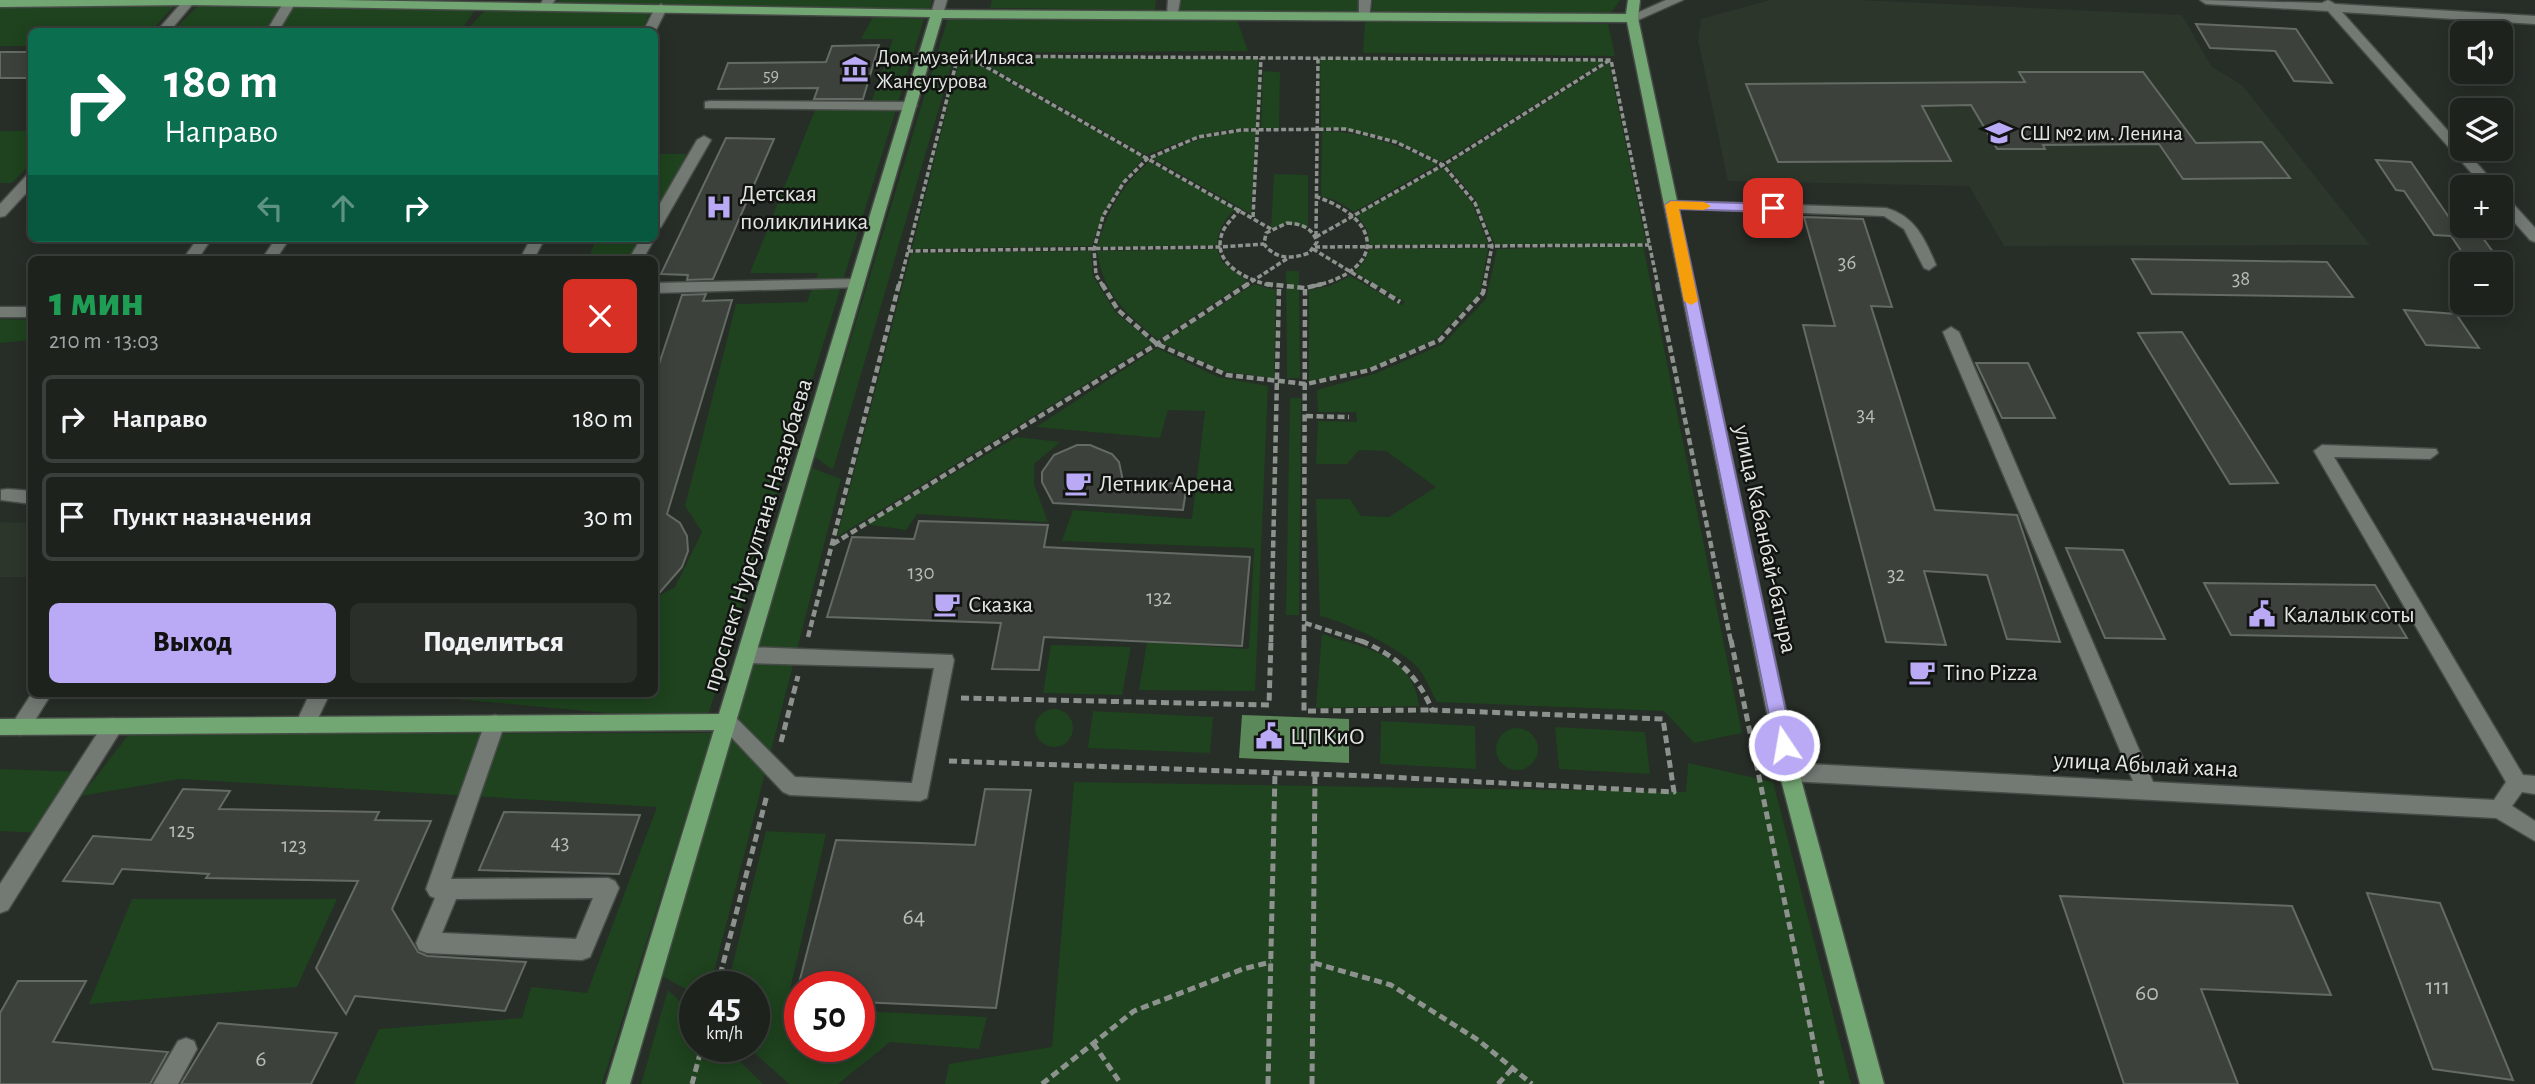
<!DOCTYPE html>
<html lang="ru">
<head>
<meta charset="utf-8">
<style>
	body { margin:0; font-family:"Alegreya Sans",sans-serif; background:#2a2f2a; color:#f1f3f6; height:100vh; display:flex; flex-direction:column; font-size:26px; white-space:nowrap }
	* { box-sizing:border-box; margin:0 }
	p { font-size:23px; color:#a0a4a4 }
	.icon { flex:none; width:38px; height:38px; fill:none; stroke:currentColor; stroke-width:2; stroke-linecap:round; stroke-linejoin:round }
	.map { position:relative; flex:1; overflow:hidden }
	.details { position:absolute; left:28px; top:256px; width:630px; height:441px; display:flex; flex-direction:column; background:#1d221d; border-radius:10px; box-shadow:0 4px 18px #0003,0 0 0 2px #3b3f3b }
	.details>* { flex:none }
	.banner { position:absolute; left:28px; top:28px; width:630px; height:214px; border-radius:10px; box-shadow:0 4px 18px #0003,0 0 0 2px #3b3f3b; background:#0b6e4f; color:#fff; overflow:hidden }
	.controls { position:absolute; left:2450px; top:21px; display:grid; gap:14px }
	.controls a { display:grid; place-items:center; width:63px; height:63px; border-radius:10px; background:#1d221d; box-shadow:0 4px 18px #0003,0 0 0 2px #3b3f3b; font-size:35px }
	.speed { position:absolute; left:679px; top:971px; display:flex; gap:14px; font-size:35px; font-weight:700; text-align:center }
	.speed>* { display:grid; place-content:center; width:91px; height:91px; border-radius:50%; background:#1d221d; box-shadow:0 4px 18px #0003,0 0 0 2px #3b3f3b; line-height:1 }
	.speed small { font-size:18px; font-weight:400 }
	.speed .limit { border:10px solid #d22; background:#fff; color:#111 }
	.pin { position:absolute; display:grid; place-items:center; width:60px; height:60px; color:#fff; margin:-30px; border-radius:14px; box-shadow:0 4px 10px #0006 }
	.me { position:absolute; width:77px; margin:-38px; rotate:348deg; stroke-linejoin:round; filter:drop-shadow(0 0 5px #0008) }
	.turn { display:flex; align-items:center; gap:24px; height:147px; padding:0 21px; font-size:32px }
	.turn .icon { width:91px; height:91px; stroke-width:2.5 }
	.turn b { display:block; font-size:49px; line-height:60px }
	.lanes { display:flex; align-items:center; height:66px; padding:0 21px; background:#0003; justify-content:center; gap:35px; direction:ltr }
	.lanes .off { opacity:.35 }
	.round { display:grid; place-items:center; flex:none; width:74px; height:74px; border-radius:10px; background:#2a2f2a }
	.summary { display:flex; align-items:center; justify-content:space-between; height:119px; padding:0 21px }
	h1 { font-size:42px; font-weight:800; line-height:52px; color:#1e9e55 }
	.primary-button { display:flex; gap:14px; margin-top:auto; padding:14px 21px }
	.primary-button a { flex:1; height:80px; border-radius:10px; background:#baaaf6; color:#111; font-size:28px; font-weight:800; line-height:80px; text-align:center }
	.primary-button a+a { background:#2a2f2a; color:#f1f3f6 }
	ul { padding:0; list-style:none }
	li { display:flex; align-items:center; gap:21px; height:88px; margin:0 14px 10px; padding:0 7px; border:4px solid #3b3f3b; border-radius:10px }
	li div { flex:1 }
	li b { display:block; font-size:26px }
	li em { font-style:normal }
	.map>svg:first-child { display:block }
</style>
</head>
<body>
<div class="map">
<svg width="2535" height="1084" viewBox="0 0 2535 1084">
	<rect width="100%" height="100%" fill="#272d27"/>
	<g fill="#2c362b">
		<polygon points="1770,0 1861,0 2182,15 2211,66 2242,85 2370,245 2004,246 1969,186 1728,181 1698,40 1701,19"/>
		<polygon points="0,522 31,523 31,577 0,577"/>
	</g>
	<g fill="#1e431e">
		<polygon points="559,0 932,0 930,10 558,2"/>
		<polygon points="992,0 1156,0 1155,10 990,8"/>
		<polygon points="1180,0 1360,0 1361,13 1178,12"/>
		<polygon points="1373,0 1620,0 1611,13 1372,11"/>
		<polygon points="174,6 151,31 32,32 31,46 0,46 0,7"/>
		<polygon points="198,6 475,10 461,31 171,32"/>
		<polygon points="486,9 650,12 642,31 465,32"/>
		<polygon points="873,17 924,19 706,722 392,693 654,693 655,598 675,587 702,532 685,506 736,304 807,302 818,273 750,273 817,105 872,100 893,39 861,39"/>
		<polygon points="948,18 1237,20 1248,51 955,53 833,470 815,457"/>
		<polygon points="1365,20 1608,24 1615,56 1363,53"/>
		<path d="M960 57H965L1144 158C1116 186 1103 209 1092 246L912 249Z"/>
		<path d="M973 57 1258 59 1256 128C1217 127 1182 141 1146 155Z"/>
		<path d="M1320 59 1605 61 1442 162C1403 143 1366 128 1321 128Z"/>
		<polygon points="1609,63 1646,243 1495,245 1476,200 1447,165"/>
		<polygon points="1263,71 1280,72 1279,128 1261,128"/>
		<polygon points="0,131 31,131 31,163 12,183 0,183"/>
		<polygon points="1244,131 1256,131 1251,214 1152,158 1202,138"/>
		<path d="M1322 131C1365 131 1400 146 1438 164L1354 212 1337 201 1321 196Z"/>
		<polygon points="655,154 687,154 655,214"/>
		<path d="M1149 162 1236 209C1224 220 1218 229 1217 245L1097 247C1108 210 1120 188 1149 162Z"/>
		<polygon points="1442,167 1472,203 1488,244 1370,245 1367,229 1357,215"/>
		<polygon points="1274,174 1308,175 1308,228 1287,223 1271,229"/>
		<polygon points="597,238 641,238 630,259 588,259"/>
		<path d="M1643 245 1742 733 1694 743 1664 711 1437 702C1431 692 1426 677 1418 668 1401 648 1345 622 1320 616L1316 499H1350L1361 516 1389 517 1436 487 1386 451 1359 450 1347 464H1316L1318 421 1357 422 1356 412H1318L1317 390 1377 373 1443 344 1486 299 1497 249Z"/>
		<polygon points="1488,248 1480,293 1436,339 1371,368 1309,381 1309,290 1330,286 1350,276 1401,305 1405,302 1355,272 1364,262 1370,249"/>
		<path d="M1217 249 1222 262 1247 281 1158 340C1125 312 1104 296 1097 251Z"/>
		<polygon points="1091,251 1093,276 1116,313 1153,343 837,537 911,253"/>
		<polygon points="1286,271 1299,271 1300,378 1287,378"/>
		<polygon points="1254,284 1276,290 1274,378 1226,372 1162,343"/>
		<polygon points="0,319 31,320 31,340 0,343"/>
		<polygon points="1157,348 1218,377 1268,386 1255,691 1139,690 1147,642 1249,649 1254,548 1062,541 1073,510 1192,519 1205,411 1168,410 1160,438 1036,427"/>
		<polygon points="1290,398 1301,398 1299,615 1286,615"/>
		<polygon points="1017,437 1060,442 1034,464 1034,484 1048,522 917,514 906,530 865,524"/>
		<polygon points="812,468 841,479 710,987 695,987 695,994 662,976"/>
		<path d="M1322 634C1363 648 1414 654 1419 706L1316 708Z"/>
		<polygon points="1051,645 1131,647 1122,695 1043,693"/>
		<circle cx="1054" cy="728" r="19"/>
		<polygon points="1093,711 1213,717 1210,753 1088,748"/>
		<polygon points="1381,721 1475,726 1476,769 1380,764"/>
		<polygon points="1555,727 1645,732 1650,774 1559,769"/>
		<circle cx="1517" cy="749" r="21"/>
		<polygon points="712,733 602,1084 354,1084 379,1029 522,1018 531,987 587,993 657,807 180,779 81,796 129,734"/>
		<polygon points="1688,763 1773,782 1851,1084 945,1084 949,1064 1052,1047 1074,782 1686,792"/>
		<polygon points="0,769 84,772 45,833 0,831"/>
		<polygon points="766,831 826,834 786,1007 800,1008 800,1046 859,1046 859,1011 987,1017 979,1049 890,1042 838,1084 789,1084 748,1047 754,1046 754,987 727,987"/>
		<polygon points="132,899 337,899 297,987 89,1004"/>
		<polygon points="668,990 695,1016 695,1046 725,1047 763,1084 641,1084"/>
	</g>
	<polygon fill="#5b8959" points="1242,715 1349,719 1349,763 1239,758"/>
	<g fill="#3c423b" stroke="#646a64" stroke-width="2">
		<polygon points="2196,24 2296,29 2332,83 2294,81 2275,51 2210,48"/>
		<polygon points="879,45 863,99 814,99 818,88 718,89 728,63 826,62 832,46"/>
		<rect x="0" y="52" width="32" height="26"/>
		<polygon points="2019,72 2143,72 2196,143 2262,142 2290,178 2183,179 2159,144 2043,145 2045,149 1997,149 1971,105 1922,106 1951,161 1778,162 1746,84 2025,82"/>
		<polygon points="726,138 774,139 713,279 687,280 688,275 661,274"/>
		<polygon points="2376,160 2411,162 2455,226 2474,226 2502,264 2470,264 2451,236 2434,235 2404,191 2396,190"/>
		<polygon points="1804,217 1863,219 1892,307 1871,306 1935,510 2017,515 2060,642 2007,639 1987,575 1924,571 1946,645 1886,642 1803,325 1835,326"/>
		<polygon points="2132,259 2327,262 2353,297 2152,294"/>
		<polygon points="706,294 703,301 732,300 667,514 680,523 687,536 688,551 682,567 654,599 654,379 682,295"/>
		<polygon points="2404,310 2456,314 2479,348 2426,345"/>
		<polygon points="2182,332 2278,483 2230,484 2138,333"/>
		<polygon points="1976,363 2028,363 2055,418 2002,418"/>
		<polygon points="1077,445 1090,445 1112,454 1119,462 1123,481 1187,484 1183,510 1053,503 1042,482 1042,472 1054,455"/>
		<polygon points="919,521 1048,525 1044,547 1250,557 1242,646 1044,637 1039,670 992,669 1001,623 827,617 852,537 914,539"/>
		<polygon points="2066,548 2123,550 2165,639 2105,638"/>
		<polygon points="2204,583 2375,585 2407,638 2231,635"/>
		<polygon points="183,789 230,791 219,809 379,812 375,820 431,821 392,909 418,952 427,956 526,962 505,1011 355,996 346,1014 316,968 358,881 206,878 209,874 122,869 113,884 63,881 93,836 151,840"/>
		<polygon points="985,789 1031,790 996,1008 859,1002 859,987 798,987 836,840 975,845"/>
		<polygon points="504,812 640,815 619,874 479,870"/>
		<polygon points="2367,893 2440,903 2513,1080 2433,1069"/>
		<polygon points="2060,896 2292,906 2331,995 2201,989 2238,1084 2124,1084"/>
		<polygon points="18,981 86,981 53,1042 168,1052 150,1084 0,1084 0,1013"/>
		<polygon points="218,1023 337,1033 311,1084 181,1084"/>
	</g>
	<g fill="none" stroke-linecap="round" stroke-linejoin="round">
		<g stroke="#474b47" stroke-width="3">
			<g id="minor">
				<polygon points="184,0 196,0 169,32 156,32"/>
				<polygon points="285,0 296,2 278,32 266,32"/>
				<polygon points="543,0 555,0 549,9 545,10 539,6"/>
				<polygon points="935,0 947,0 943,14 937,18 931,14"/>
				<polygon points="1168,0 1180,0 1177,18 1167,15"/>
				<polygon points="1359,0 1371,0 1369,20 1359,17"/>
				<polygon points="1666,0 1683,0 1636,21 1626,18"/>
				<polygon points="2200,0 2322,3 2328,0 2335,4 2535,16 2535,24 2342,12 2498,187 2484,187 2328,11 2206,4"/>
				<polygon points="661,4 667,8 655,32 643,32 655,8"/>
				<polygon points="710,101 910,102 917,106 910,110 705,108 705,102"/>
				<polygon points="704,136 711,140 661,227 654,231 654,214 697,140"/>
				<polygon points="32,174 32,187 5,216 0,217 0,204 27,175"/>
				<polygon points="2501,195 2506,196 2535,228 2535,242 2530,240 2501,207"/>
				<path d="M1671 201 1886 208C1915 216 1925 239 1936 265L1929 270 1924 268 1904 229 1884 216 1666 208 1664 205Z"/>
				<polygon points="654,237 655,238 643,259 629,259 641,238"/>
				<polygon points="198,238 212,238 198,259 183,259"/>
				<polygon points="276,238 290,238 276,259 262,259"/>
				<polygon points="531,238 545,238 534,259 520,259"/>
				<polygon points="857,279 862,281 864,284 862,287 654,293 654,283"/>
				<rect x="0" y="307" width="32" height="10"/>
				<polygon points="1951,327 1959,332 2153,782 2494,800 2506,782 2314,451 2322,445 2436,449 2438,453 2430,459 2334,457 2523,775 2535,776 2535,794 2522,792 2512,806 2535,821 2535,841 2496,818 1789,781 1782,778 1779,772 1782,766 1789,763 2133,781 1943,332"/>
				<polygon points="7,489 32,491 32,504 1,500 1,490"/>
				<polygon points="747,647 952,655 954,660 927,798 920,801 790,795 783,792 717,722 720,716 727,714 734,716 795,777 912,783 934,668 747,663 740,660 738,655 740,650"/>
				<polygon points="32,693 52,693 27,733 20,735 13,733 10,727"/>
				<polygon points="310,693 330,693 312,731 305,733 298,731 295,725"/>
				<path d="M495 715 502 717 505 723 451 879 608 878 615 881 619 888 593 950 590 957 582 960 427 953 419 950 416 943 435 898 430 896 426 889 485 723 488 717ZM593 898 576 939 442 933 456 899Z"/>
				<polygon points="113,718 120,720 123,726 120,732 8,910 0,913 0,884 106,720"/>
				<polygon points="186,1038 194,1041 197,1049 178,1084 153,1084 178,1041"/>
			</g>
		</g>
		<g stroke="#474b47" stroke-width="3">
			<polygon id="major" points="0,0 338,0 937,10 1626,14 1628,0 1640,0 1638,18 1799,772 1884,1084 1860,1084 1779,772 1627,22 942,18 630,1084 606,1084 714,730 0,735 0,719 719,714 930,17 189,5 0,7"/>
		</g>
		<g stroke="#8e928e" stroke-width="3.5" stroke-dasharray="5 2.5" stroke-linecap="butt">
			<polyline points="967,56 1271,229"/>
			<path d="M1240 209C1235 216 1226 224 1223 231 1209 264 1248 280 1272 286"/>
			<polyline points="1253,217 1261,58"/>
			<path d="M1287 223C1301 224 1312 227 1317 242L1309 253C1292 259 1276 260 1264 244L1266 233Z"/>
			<polyline points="1316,236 1318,58"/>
			<polyline points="1316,237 1443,165 1610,60"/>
			<polyline points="1315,247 1649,245"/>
			<polyline points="1313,249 1374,286"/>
			<polyline points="908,251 1220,247 1264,244"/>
			<polyline points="899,286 958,56 1611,60 1658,286"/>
			<polyline points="1103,286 1096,275 1094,249 1103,216 1124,182 1147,159 1198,137 1241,130 1346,129 1396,142 1443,165 1475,203 1492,246 1484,286"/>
			<polyline points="1245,286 1288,258"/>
			<path d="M1314 286C1385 270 1384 220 1317 197"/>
		</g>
		<g stroke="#8e928e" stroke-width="4.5" stroke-dasharray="7 3.5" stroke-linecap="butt">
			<polyline points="1102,284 1118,310 1157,344 1227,375 1306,384 1370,370 1440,340 1483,293 1485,284"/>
			<polyline points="1266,284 1305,288 1322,284"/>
			<polyline points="1371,284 1400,302"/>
			<polyline points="1657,284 1731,642"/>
			<polyline points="1306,416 1349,417"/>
			<polyline points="833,544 1157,344 1248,284"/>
			<polyline points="1305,623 1364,642"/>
			<polyline points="808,637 899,284"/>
			<polyline points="1271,642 1279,289"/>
			<polyline points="1304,642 1305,289"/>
		</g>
		<g stroke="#8e928e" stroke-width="5" stroke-dasharray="8 4.5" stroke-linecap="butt">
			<polyline points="1304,640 1304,711 1432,710"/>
			<polyline points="1731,640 1822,1084"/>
			<polyline points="961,698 1269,705 1271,640"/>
			<polyline points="781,742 798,676"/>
			<path d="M949 761 1368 776 1674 792 1663 719 1432 710C1418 675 1394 654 1359 640"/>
			<polyline points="1314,963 1391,985 1478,1040 1532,1084"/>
			<polyline points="717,987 767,795"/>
			<polyline points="1093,1043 1121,1084"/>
			<polyline points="692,1084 702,1046"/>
			<polyline points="1042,1084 1134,1011 1243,969 1271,962"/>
			<polyline points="1268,1084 1275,773"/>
			<polyline points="1312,1084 1315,775"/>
			<polyline points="1498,1084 1513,1068"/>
		</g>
		<use href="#minor" fill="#737a73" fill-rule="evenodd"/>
		<use href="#major" fill="#72a672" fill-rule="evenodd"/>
	</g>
	<polygon fill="#baaaf6" stroke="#796ea0" stroke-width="2" points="1671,201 1773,204 1779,208 1773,212 1679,209 1793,745 1790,750 1784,753 1777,750 1775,745 1665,205"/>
	<polygon fill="#f59e0b" points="1671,201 1704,202 1711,206 1704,210 1679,209 1698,301 1691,305 1684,301 1665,205"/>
	<defs>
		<g id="museum-bare" transform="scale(2.1)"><path d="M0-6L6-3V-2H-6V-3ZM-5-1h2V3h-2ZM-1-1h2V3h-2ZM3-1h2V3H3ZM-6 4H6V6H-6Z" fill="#baaaf6" stroke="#121412" stroke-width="2.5" paint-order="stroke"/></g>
		<g id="school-bare" transform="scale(2.1)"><path d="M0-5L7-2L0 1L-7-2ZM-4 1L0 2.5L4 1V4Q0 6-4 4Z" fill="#baaaf6" stroke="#121412" stroke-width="2.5" paint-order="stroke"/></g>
		<g id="hospital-bare" transform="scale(2.1)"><path d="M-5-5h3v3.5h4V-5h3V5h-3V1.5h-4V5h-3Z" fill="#baaaf6" stroke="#121412" stroke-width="2.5" paint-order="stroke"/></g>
		<g id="cafe-bare" transform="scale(2.1)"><path d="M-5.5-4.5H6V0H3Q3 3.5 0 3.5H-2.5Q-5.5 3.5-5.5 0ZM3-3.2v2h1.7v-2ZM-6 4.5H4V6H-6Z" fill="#baaaf6" stroke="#121412" stroke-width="2.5" paint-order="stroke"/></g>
		<g id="civic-bare" transform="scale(2.1)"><path d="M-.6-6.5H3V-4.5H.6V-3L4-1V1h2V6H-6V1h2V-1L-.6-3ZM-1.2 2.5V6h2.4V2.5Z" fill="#baaaf6" stroke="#121412" stroke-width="2.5" paint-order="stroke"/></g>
	</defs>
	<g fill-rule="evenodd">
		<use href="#museum-bare" x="855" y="69"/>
		<use href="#school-bare" x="1999" y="133"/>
		<use href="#hospital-bare" x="719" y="207"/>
		<use href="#cafe-bare" x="1078" y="483"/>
		<use href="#cafe-bare" x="947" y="604"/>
		<use href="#civic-bare" x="2262" y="614"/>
		<use href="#cafe-bare" x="1922" y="672"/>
		<use href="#civic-bare" x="1269" y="736"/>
	</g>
	<g text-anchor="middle" stroke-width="5" stroke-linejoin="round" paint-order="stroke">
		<g font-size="18" fill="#b8bdb8">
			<text x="771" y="81">59</text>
		</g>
		<g font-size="21" fill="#e2e6e2" stroke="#121412" text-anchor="start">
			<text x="876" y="64">Дом-музей Ильяса<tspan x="876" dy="24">Жансугурова</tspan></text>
			<text x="2020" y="140">СШ №2 им. Ленина</text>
		</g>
		<g font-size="21" fill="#b8bdb8">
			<text x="1847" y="269">36</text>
			<text x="2241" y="285">38</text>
			<text x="1866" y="421">34</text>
			<text x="921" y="579">130</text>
			<text x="1896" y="581">32</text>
			<text x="1159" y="604">132</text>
			<text x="182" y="837">125</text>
			<text x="560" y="849">43</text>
			<text x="294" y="852">123</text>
		</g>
		<g font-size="24" fill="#e2e6e2" stroke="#121412" text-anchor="start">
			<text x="740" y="201">Детская<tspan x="740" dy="28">поликлиника</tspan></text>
			<text x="1099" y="491">Летник Арена</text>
			<text x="968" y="612">Сказка</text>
			<text x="2283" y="622">Калалык соты</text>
			<text x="1943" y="680">Tino Pizza</text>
			<text x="1290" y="744">ЦПКиО</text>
		</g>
		<g font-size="24" fill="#e2e6e2" stroke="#121412">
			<text transform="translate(757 535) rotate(-73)" y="8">проспект Нурсултана Назарбаева</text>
			<text transform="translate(1766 539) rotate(78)" y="8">улица Кабанбай-батыра</text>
			<text transform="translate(2146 764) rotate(3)" y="8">улица Абылай хана</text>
		</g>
		<g font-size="24" fill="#b8bdb8">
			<text x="914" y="924">64</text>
			<text x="2438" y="994">111</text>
			<text x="2147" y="1000">60</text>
			<text x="261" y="1066">6</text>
		</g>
	</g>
</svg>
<div class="controls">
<a><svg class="icon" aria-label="sound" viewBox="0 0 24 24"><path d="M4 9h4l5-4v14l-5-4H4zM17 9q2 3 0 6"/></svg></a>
<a><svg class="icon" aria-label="layers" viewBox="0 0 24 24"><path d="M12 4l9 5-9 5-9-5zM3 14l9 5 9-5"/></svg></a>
<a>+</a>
<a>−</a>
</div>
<div class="speed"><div>45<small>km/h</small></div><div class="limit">50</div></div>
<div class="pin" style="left:1773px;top:208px;background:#d93025"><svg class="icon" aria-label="arrive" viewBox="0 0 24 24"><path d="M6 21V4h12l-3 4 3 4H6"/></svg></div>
<svg class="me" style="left:1784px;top:745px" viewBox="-20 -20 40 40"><circle r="17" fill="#baaaf6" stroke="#fff" stroke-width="3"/><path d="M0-11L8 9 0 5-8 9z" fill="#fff"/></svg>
<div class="banner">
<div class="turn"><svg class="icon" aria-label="right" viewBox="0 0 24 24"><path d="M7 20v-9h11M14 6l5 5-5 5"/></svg><div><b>180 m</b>Направо</div></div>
<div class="lanes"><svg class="icon off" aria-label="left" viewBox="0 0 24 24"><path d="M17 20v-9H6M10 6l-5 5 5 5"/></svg><svg class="icon off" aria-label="ahead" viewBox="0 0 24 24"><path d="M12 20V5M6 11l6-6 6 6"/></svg><svg class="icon" aria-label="right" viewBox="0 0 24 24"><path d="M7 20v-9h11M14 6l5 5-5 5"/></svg></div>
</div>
<section class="details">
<div class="summary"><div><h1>1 мин</h1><p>210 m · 13:03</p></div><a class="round" style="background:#d93025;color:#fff"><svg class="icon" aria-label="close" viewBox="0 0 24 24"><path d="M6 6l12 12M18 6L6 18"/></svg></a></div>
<ul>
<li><svg class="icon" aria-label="right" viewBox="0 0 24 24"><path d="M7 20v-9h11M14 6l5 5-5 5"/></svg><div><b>Направо</b></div><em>180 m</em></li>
<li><svg class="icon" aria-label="arrive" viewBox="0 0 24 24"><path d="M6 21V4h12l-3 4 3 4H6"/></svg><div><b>Пункт назначения</b></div><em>30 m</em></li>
</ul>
<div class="primary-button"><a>Выход</a><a>Поделиться</a></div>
</section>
</div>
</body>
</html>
